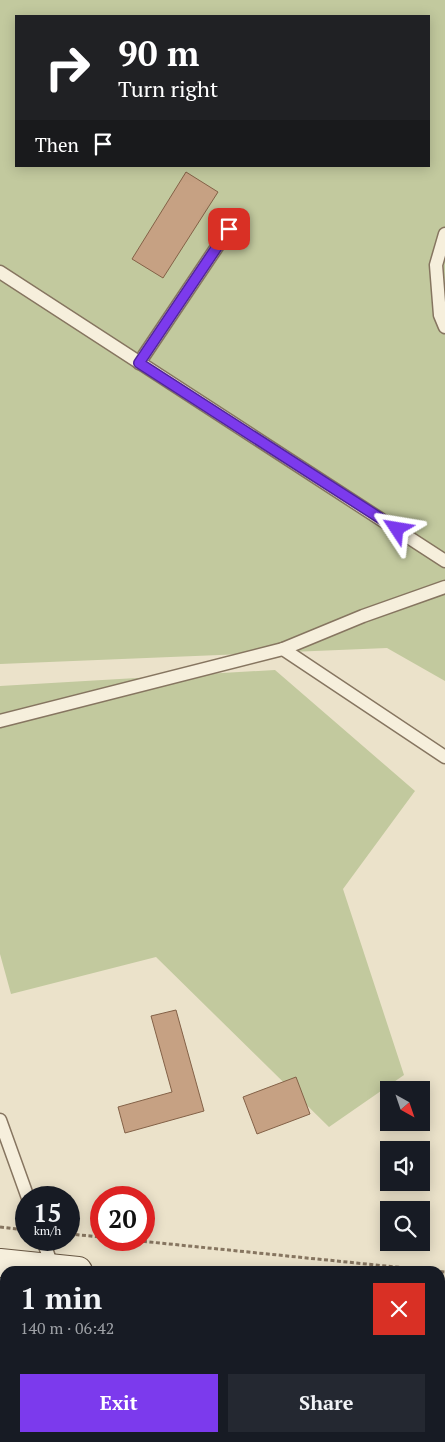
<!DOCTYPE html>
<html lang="en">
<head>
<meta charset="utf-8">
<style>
	body { margin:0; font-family:"PT Serif",serif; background:#242831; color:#f1f3f6; height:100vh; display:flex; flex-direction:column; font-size:19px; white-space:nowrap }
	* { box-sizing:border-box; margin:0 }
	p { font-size:16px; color:#9ea1a6 }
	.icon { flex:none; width:28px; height:28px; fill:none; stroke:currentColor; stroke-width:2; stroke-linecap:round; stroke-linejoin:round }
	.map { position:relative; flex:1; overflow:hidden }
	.side { position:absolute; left:0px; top:1266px; width:445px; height:176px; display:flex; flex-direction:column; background:#171b24; border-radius:15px 15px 0 0; box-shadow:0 2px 12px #0003 }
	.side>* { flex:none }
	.guide { position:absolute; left:15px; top:15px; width:415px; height:152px; border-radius:0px; box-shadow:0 2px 12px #0003; background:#202124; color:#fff; overflow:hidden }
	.needle { width:32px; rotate:140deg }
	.controls { position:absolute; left:380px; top:1081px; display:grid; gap:10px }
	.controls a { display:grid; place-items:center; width:50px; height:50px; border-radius:0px; background:#171b24; box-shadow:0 2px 12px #0003; font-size:25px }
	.speed { position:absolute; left:15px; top:1186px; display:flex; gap:10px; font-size:25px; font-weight:700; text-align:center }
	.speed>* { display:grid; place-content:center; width:65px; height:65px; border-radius:50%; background:#171b24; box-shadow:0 2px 12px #0003; line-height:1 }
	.speed small { font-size:12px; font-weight:400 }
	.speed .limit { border:8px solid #d22; background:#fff; color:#111 }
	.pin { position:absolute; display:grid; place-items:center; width:42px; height:42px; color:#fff; margin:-21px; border-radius:10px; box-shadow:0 2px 8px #0006 }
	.me { position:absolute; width:55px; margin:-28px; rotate:303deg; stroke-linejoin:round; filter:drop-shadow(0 0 4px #0008) }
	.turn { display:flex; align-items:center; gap:18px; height:105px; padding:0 20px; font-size:22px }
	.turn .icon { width:65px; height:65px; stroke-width:2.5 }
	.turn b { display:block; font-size:35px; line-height:42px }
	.then { display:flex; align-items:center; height:48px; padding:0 20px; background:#0003; gap:10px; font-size:19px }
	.round { display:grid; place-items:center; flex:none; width:52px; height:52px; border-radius:0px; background:#242831 }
	.headline { display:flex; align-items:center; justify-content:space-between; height:85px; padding:0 20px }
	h1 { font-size:30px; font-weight:700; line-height:38px }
	.cta { display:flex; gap:10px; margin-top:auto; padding:10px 20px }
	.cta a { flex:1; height:58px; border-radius:0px; background:#7c3aed; color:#fff; font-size:20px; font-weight:700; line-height:58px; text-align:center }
	.cta a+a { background:#242831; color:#f1f3f6 }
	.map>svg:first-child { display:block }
</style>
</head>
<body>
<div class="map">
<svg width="445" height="1442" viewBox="0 0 445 1442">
	<rect width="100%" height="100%" fill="#ebe2ca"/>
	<g fill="#c2c99e" fill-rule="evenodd">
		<path d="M0 0H445V681L387 648 0 664ZM16 16H429V166H16Z"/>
		<polygon points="275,670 415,791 343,889 404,1075 329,1127 156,957 11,994 0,954 0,686"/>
	</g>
	<g fill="#c6a183" stroke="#836147">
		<polygon points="186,172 218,192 163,278 132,259"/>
		<polygon points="176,1010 204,1111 125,1133 118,1107 172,1092 151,1016"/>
		<polygon points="296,1077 310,1114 257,1134 243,1097"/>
	</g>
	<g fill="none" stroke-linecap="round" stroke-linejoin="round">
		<g stroke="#867560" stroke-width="15">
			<g id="service">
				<polyline points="445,234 436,265 440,315 445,327"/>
				<polyline points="0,272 445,561"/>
				<polyline points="139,363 229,229"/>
				<polyline points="283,649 445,757"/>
				<polyline points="0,721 283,649 363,616 445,587"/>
				<polyline points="0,1120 28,1198"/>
				<polyline points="43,1240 53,1269"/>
				<polyline points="131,1438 133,1442"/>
				<polyline points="4,1442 12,1438"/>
			</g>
		</g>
		<g stroke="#867560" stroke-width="26">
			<g id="minor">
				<polyline points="353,1442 353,1438"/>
				<polyline points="387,1442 387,1438"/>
			</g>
		</g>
		<g stroke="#685743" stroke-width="30">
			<g id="secondary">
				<polyline points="0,1263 78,1271"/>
				<polyline points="440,1307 445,1308"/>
				<polyline points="0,1311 5,1312"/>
				<polyline points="440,1355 445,1355"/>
				<polyline points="440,1389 445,1386"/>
			</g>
		</g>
		<g stroke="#867560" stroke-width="3" stroke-dasharray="4 2.5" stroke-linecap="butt">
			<polyline points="0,1227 26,1230"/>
			<polyline points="69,1234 101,1237"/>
			<polyline points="130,1240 445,1272"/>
			<polyline points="0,1347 5,1347"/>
			<polyline points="300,1438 304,1442"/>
		</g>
		<use href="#service" stroke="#f6efdc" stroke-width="12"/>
		<use href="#minor" stroke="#f6efdc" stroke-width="24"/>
		<use href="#secondary" stroke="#f6efdc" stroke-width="28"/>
	</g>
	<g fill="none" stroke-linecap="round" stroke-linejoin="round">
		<g stroke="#51269a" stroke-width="12">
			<polyline id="route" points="229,229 139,363 397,529"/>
		</g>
		<use href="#route" stroke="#7c3aed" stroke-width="9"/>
	</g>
</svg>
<div class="controls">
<a><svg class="needle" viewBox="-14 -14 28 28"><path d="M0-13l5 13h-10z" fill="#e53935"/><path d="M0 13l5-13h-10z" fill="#9ea1a6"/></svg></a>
<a><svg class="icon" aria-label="sound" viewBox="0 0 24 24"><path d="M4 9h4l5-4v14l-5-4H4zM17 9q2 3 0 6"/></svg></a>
<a><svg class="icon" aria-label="search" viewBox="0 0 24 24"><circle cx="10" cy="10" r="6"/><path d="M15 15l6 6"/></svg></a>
</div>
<div class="speed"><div>15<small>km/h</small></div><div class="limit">20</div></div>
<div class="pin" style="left:229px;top:229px;background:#d93025"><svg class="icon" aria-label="arrive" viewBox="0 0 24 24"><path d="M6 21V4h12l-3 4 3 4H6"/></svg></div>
<svg class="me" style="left:397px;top:529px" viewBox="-20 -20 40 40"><path d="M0-17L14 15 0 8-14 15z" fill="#7c3aed" stroke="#fff" stroke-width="4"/></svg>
<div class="guide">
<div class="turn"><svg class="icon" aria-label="right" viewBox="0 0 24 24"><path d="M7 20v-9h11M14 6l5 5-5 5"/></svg><div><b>90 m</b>Turn right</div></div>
<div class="then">Then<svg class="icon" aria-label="arrive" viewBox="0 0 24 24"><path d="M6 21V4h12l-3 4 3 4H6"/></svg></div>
</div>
<section class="side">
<div class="headline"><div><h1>1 min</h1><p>140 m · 06:42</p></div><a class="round" style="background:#d93025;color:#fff"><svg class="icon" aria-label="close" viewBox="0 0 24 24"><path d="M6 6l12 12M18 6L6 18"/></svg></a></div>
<div class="cta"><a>Exit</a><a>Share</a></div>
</section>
</div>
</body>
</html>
